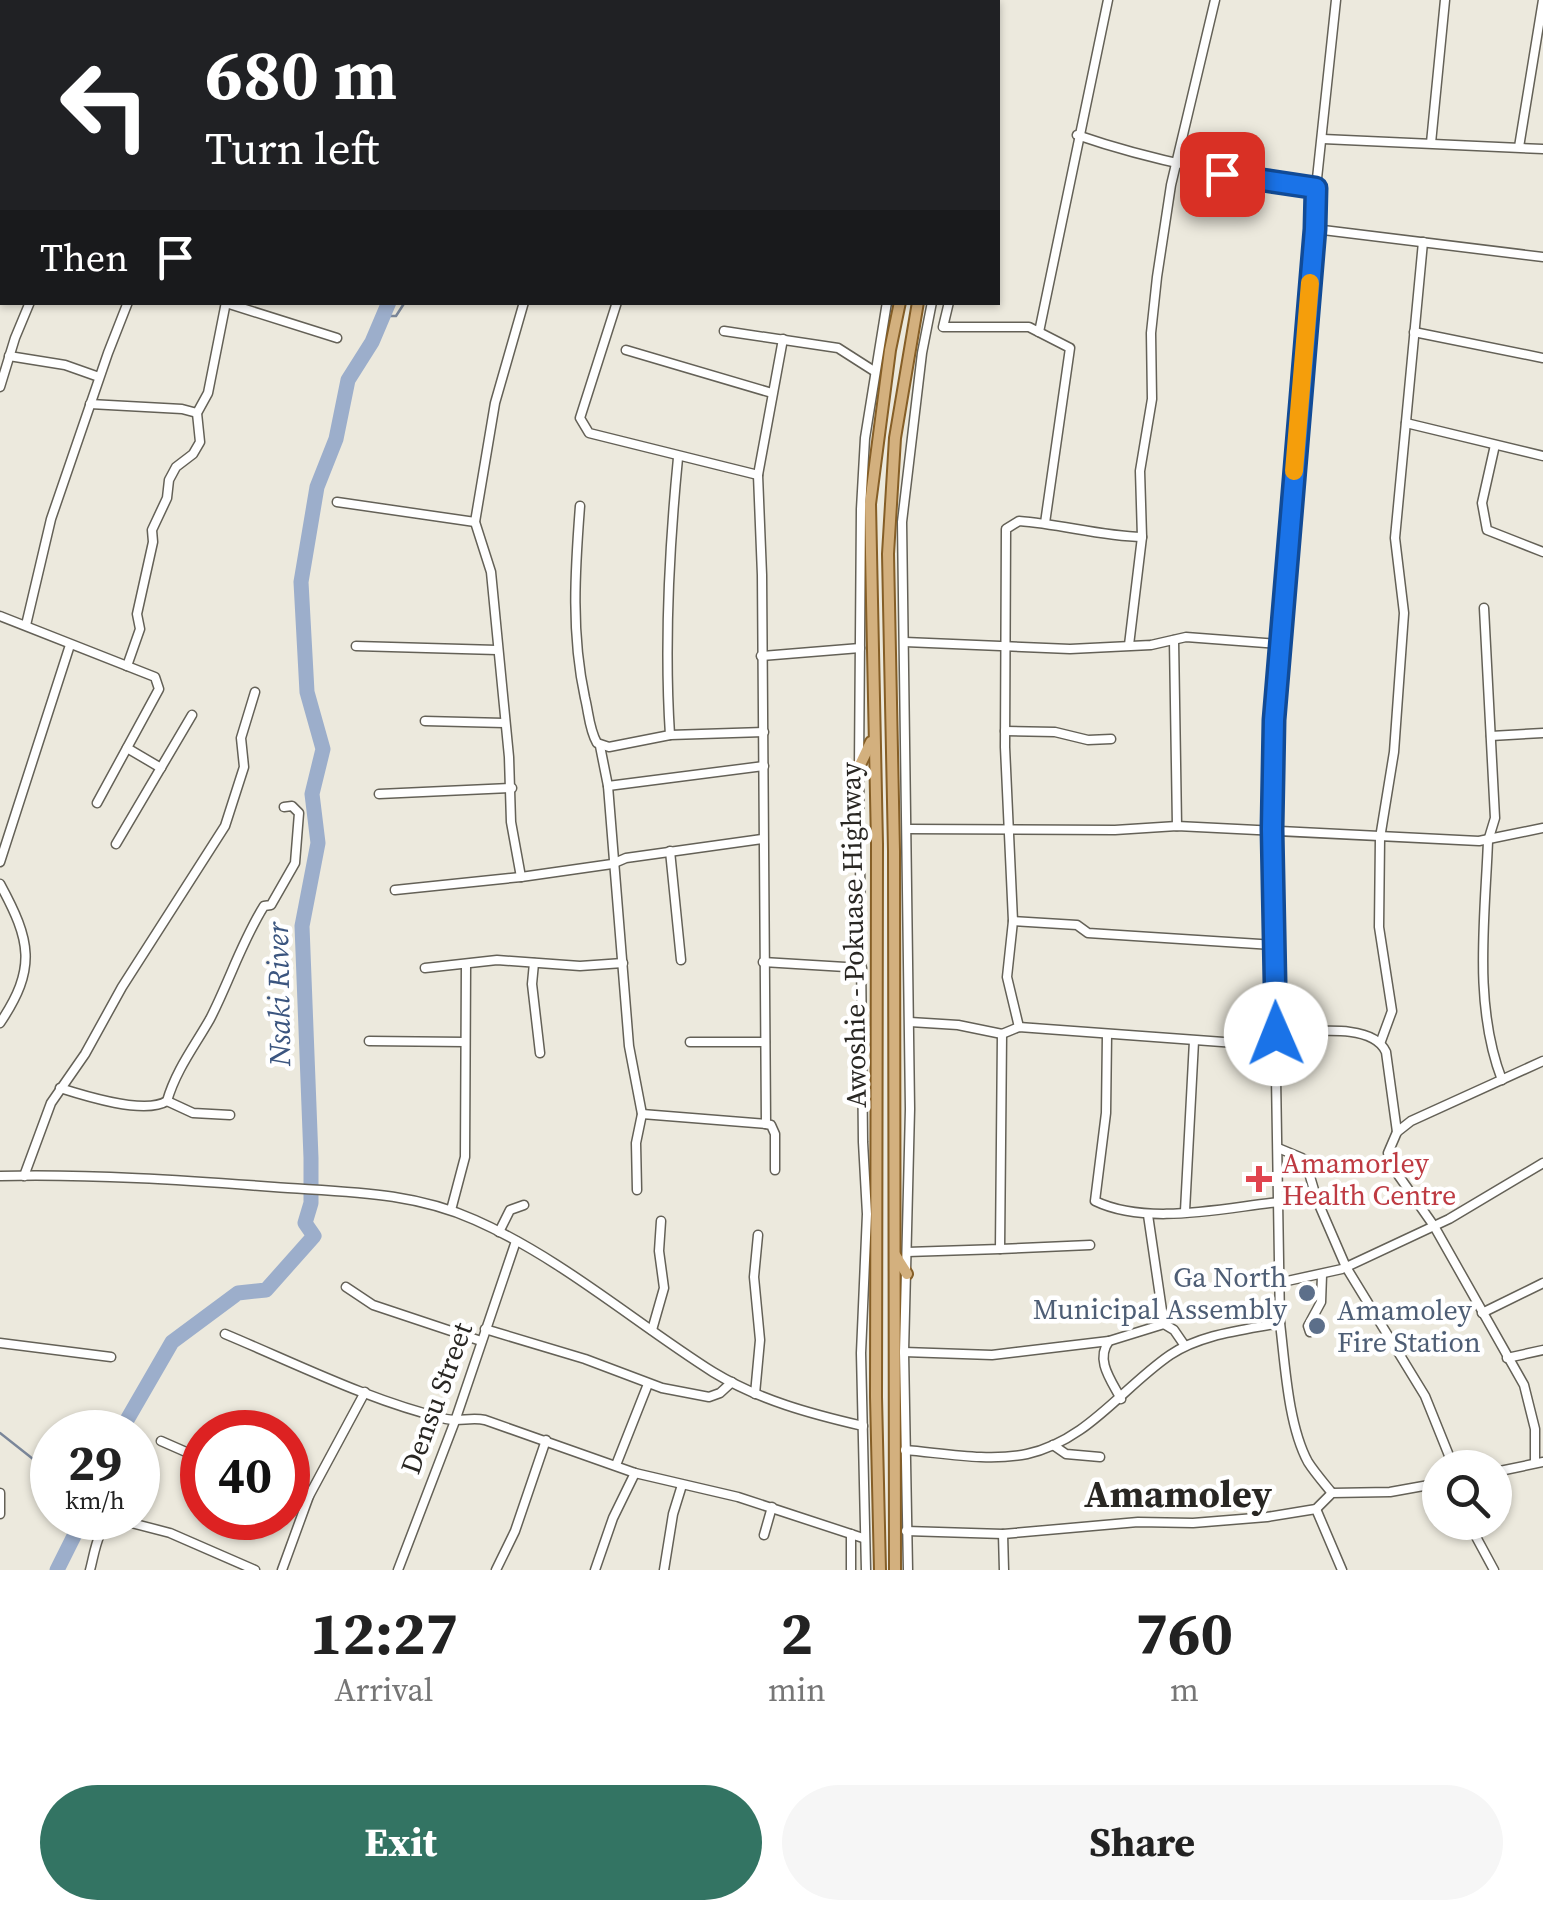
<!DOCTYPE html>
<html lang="en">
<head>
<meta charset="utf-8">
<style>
	body { margin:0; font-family:"Source Serif 4",serif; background:#f6f6f6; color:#222; height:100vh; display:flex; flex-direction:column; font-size:38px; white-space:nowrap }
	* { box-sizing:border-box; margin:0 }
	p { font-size:32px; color:#767676 }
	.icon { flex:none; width:55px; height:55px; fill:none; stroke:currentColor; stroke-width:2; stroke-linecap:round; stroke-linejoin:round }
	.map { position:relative; height:1570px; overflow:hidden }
	.side { display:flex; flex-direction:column; background:#fff; flex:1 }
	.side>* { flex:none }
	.top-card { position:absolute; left:0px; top:0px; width:1000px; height:305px; box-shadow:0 2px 8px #0004; background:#202124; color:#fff; overflow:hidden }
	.controls { position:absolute; left:1422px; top:1450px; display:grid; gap:20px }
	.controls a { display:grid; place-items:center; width:90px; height:90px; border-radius:50%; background:#fff; box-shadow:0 2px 8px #0004; font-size:50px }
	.speed { position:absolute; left:30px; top:1410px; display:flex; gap:20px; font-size:50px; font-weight:700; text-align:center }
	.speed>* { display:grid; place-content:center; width:130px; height:130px; border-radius:50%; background:#fff; box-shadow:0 2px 8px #0004; line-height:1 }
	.speed small { font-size:25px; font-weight:400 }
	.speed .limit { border:15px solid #d22; background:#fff; color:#111 }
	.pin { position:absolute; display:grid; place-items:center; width:85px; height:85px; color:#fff; margin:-42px; border-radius:20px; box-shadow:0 5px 15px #0006 }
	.me { position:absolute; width:110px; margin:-55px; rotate:359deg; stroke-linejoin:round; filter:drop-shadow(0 0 8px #0008) }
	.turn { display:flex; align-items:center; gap:35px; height:210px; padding:0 40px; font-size:45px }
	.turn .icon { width:130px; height:130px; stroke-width:2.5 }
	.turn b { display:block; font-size:70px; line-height:85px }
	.then { display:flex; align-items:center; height:95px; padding:0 40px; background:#0003; gap:20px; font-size:38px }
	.eta { display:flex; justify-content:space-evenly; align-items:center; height:170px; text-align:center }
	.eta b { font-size:60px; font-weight:700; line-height:70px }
	.button { display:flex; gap:20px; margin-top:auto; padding:20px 40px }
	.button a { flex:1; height:115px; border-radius:60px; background:#337463; color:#fff; font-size:40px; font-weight:700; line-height:115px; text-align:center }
	.button a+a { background:#f6f6f6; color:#222 }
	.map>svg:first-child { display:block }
</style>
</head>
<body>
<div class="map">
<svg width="1543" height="1570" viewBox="0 0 1543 1570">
	<rect width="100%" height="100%" fill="#ece9dd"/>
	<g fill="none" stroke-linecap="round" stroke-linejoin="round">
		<g stroke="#7a8699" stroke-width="2.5">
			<polyline points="604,2 606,0"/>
			<polyline points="383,316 396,316 405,302"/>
			<polyline points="0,1433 52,1474"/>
			<polyline points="79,1518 81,1522"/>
		</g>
		<g stroke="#9caecb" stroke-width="15">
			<polyline points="404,0 405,2"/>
			<polyline points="120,1432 172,1342 238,1293 266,1290 314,1236 305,1223 311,1203 311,1158 302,926 318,843 312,794 323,749 307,692 301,582 317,487 336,439 348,380 372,342 389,302"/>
			<polyline points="57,1570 83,1518"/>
		</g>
		<g stroke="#646157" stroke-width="11">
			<g id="minor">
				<polyline points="83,0 86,2"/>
				<polyline points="504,0 518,2"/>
				<polyline points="104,2 104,0"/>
				<polyline points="203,2 203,0"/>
				<polyline points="306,2 307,0"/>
				<polyline points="581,2 583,0"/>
				<polyline points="748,2 748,0"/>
				<polyline points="941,2 941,0"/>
				<polyline points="989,2 989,0"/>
				<polyline points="0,58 2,59"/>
				<path d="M1077 135C1155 162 1235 176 1316 188"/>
				<polyline points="1323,139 1543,149"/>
				<polyline points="1431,143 1445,0"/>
				<polyline points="1519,147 1543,0"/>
				<polyline points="0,188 2,189"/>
				<polyline points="1315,229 1543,257"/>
				<polyline points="617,302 580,418 589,433 758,475"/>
				<polyline points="949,302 943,327 1029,327 1070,348 1045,523"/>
				<polyline points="226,303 337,338"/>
				<polyline points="724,331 838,348 874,371"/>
				<polyline points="1039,332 1108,0"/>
				<polyline points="1414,332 1543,358"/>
				<polyline points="626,350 772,393"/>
				<polyline points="9,356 65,365 99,377"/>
				<polyline points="0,387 15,338 30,302"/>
				<polyline points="90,404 182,409 197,413"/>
				<polyline points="1406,423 1543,456"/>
				<polyline points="1495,445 1482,503 1487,530 1543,552"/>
				<polyline points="337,502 475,522"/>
				<path d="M580 506C575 571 571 634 585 698 589 714 589 729 597 743L609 747 670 735 764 732"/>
				<path d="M1484 608 1495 818 1488 841C1485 919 1473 1005 1502 1080"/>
				<polyline points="0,616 155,677 159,689 97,803"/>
				<polyline points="26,625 51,519 108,353 128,302"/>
				<polyline points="1174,640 1177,826"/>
				<polyline points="905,642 1070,649 1151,645 1186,637 1280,644"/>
				<polyline points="1129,645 1142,537 1140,471 1152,399 1151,333 1157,277 1171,185 1215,0"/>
				<polyline points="356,646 497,650"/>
				<polyline points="761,656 860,648"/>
				<polyline points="127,666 140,629 137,614 153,542 152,530 167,498 169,480 176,467 193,454 200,442 197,413 208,393 226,302"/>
				<polyline points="425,721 504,723"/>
				<polyline points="1005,731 1055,732 1088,740 1111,739"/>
				<path d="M670 735C664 643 669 550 678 458"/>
				<polyline points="1491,736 1543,733"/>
				<polyline points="600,746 608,786 629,1046 642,1114 636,1143 637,1190"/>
				<polyline points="127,748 161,768"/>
				<polyline points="608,786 764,766"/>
				<polyline points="379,794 512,788"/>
				<polyline points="908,829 1115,830 1177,826 1479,841 1543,828"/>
				<polyline points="116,844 192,715"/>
				<polyline points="670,851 681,960"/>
				<polyline points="0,862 70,645"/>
				<polyline points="521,877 511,822 509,757 491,572 475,522 495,403 524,302"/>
				<path d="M0 884C31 941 37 968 0 1023"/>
				<polyline points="395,890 521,877 612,864 626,858 762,839"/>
				<polyline points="1013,921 1077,925 1088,933 1274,945"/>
				<polyline points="763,962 862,968"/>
				<polyline points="534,963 532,984 540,1053"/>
				<polyline points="425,968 497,960 580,966 623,963"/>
				<polyline points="910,1022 958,1025 1002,1034 1019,1027 1277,1046"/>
				<path d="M1019 1027 1007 977 1013 921 1005 747 1006 529 1019 521C1061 524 1100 536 1142 537"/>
				<path d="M1277 1033C1307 1033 1372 1021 1386 1052L1397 1132"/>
				<path d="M1107 1035 1106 1113 1095 1201C1147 1226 1222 1208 1279 1202"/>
				<polyline points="369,1041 465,1042"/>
				<polyline points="1381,1041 1392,1011 1379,927 1380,838 1394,752 1404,613 1395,538 1423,242"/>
				<polyline points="690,1042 765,1042"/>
				<path d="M60 1088C85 1096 145 1115 167 1101 176 1070 194 1047 210 1019 229 982 242 941 264 906L271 905 295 863 299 813 292 806 284 807"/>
				<polyline points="167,1101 193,1113 230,1115"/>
				<polyline points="642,1114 766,1124"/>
				<polyline points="1278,1148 1302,1158 1306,1163 1317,1200 1346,1267 1425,1396 1454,1468"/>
				<polyline points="775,1170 775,1134 771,1125 766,1124 762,575 758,475 783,339"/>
				<path d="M0 1176C91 1174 183 1180 274 1187 343 1192 411 1191 475 1220 561 1258 634 1322 713 1372 759 1400 811 1414 863 1426"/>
				<polyline points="24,1176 51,1103 85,1054 122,987 225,826 244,767 241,738 255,692"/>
				<polyline points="451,1210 465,1157 466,964"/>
				<polyline points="1185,1211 1194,1041"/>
				<polyline points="1148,1215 1164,1324 1174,1330 1185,1346"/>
				<polyline points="499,1232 510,1210 524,1205"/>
				<polyline points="1000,1249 1090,1245"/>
				<polyline points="907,1252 1000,1249 1002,1034"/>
				<polyline points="1278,1283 1342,1269 1449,1219 1543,1163"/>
				<polyline points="346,1287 373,1305 481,1341"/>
				<polyline points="1482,1313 1543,1283"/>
				<polyline points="485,1329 585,1359 662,1388 709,1397 720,1393 732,1382"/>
				<polyline points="652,1330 664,1288 659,1251 661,1221"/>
				<polyline points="1310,1332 1308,1326 1321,1302 1322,1275"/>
				<path d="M225 1334C297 1364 370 1401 446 1419 459 1422 471 1417 485 1420L635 1473 738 1497 863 1538"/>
				<polyline points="0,1343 111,1357"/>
				<polyline points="904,1352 992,1355 1109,1341"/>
				<polyline points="1507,1358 1543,1350"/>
				<polyline points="755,1394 760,1340 754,1277 758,1235"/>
				<path d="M1121 1399C1111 1380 1095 1360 1109 1341L1164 1324"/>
				<polyline points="161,1441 202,1459"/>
				<polyline points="1053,1445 1066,1454 1100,1457"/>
				<path d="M905 1450C943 1453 988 1462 1027 1454 1087 1441 1122 1388 1170 1355 1201 1334 1244 1330 1280 1323"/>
				<polyline points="1535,1463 1535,1429 1524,1385 1434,1226 1394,1169 1388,1153 1397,1132 1411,1121 1543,1061"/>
				<polyline points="616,1465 648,1384"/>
				<polyline points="1495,1472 1543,1462"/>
				<polyline points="288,1488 309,1496"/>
				<polyline points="0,1493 0,1514"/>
				<path d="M1332 1493C1324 1483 1315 1473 1308 1462 1288 1425 1285 1364 1280 1323L1272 829 1274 720 1315 229 1316 188 1336 0"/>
				<polyline points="1495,1505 1502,1503"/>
				<polyline points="1316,1509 1342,1570"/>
				<polyline points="1468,1522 1494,1570"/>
				<polyline points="906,1531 1003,1534 1138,1522 1193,1523 1267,1517 1316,1509 1332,1493 1390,1492 1440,1483"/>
				<polyline points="1003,1534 1004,1570"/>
				<polyline points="764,1535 772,1507"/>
				<path d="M90 1570C95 1552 97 1525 116 1519L170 1533 255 1570"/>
				<polyline points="282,1570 309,1496 365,1392"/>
				<polyline points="398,1570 455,1421 516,1241"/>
				<polyline points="496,1570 515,1531 546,1440"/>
				<polyline points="595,1570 613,1518 635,1473"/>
				<polyline points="664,1570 673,1514 682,1485"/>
				<polyline points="851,1570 851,1534"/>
				<polyline points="866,1570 861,1353 867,1214 863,1142 859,767 861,509 865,438 887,302"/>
				<polyline points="908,1570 904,1352 910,1109 902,522 922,353 932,302"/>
			</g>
		</g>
		<g stroke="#855e26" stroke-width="14">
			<g id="major">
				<polyline points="955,2 955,0"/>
				<polyline points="972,2 973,0"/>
				<polyline points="859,767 871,742"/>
				<polyline points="895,1255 907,1274"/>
				<polyline points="880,1570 876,1397 877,844 870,504 890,350 900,302"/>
				<polyline points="895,1570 894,851 888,554 895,438 918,302"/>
			</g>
		</g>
		<use href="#minor" stroke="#fff" stroke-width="8"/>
		<use href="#major" stroke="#d3b07e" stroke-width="10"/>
	</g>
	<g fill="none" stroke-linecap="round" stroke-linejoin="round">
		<g stroke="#114b97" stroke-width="25">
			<polyline id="route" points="1222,174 1316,188 1315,229 1274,720 1272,829 1276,1034"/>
		</g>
		<use href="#route" stroke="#1a73e8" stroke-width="18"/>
		<polyline stroke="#f59e0b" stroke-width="18" points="1294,471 1310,283"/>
	</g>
	<path fill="#e0444e" stroke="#fff" stroke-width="4" d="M1254 1164h10v10h10v10h-10v10h-10v-10h-10v-10h10z"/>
	<g fill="#5c6f8a" stroke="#fff" stroke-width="4">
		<circle cx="1307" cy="1293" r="10"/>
		<circle cx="1317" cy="1326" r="10"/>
	</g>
	<g text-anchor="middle" stroke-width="9" stroke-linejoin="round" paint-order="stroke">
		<g font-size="28" fill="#292723" stroke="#fff">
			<text transform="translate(853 935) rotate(-91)" y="10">Awoshie - Pokuase Highway</text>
			<text transform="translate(436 1398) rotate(-70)" y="10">Densu Street</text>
		</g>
		<g font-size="28" fill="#be3a42" stroke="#fff" text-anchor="start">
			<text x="1282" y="1173">Amamorley<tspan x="1282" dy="32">Health Centre</tspan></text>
		</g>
		<g font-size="28" fill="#4e5e75" stroke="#fff" text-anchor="end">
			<text x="1287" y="1287">Ga North<tspan x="1287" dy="32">Municipal Assembly</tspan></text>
			<text x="1337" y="1320" text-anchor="start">Amamoley<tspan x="1337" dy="32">Fire Station</tspan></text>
		</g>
		<g font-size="30" font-style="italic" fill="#3b557f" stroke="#fff">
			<text transform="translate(279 994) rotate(-91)" y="10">Nsaki River</text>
		</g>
		<g font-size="38" font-weight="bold" fill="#292723" stroke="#fff">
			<text x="1178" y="1507">Amamoley</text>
		</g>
	</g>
</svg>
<div class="controls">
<a><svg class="icon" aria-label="search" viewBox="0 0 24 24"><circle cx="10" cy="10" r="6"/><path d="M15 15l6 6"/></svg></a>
</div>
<div class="speed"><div>29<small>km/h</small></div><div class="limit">40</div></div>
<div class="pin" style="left:1222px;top:174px;background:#d93025"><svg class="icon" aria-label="arrive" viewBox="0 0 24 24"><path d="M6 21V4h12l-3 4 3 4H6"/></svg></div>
<svg class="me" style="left:1276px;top:1034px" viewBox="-20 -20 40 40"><circle r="19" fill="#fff"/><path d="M0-13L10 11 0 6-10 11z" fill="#1a73e8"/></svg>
<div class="top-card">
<div class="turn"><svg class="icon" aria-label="left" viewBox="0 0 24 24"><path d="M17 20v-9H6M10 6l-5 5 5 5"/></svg><div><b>680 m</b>Turn left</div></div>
<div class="then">Then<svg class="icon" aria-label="arrive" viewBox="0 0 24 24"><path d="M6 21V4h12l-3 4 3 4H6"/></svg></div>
</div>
</div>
<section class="side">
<div class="eta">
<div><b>12:27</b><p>Arrival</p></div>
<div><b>2</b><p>min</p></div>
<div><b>760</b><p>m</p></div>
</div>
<div class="button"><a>Exit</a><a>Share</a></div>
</section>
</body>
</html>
